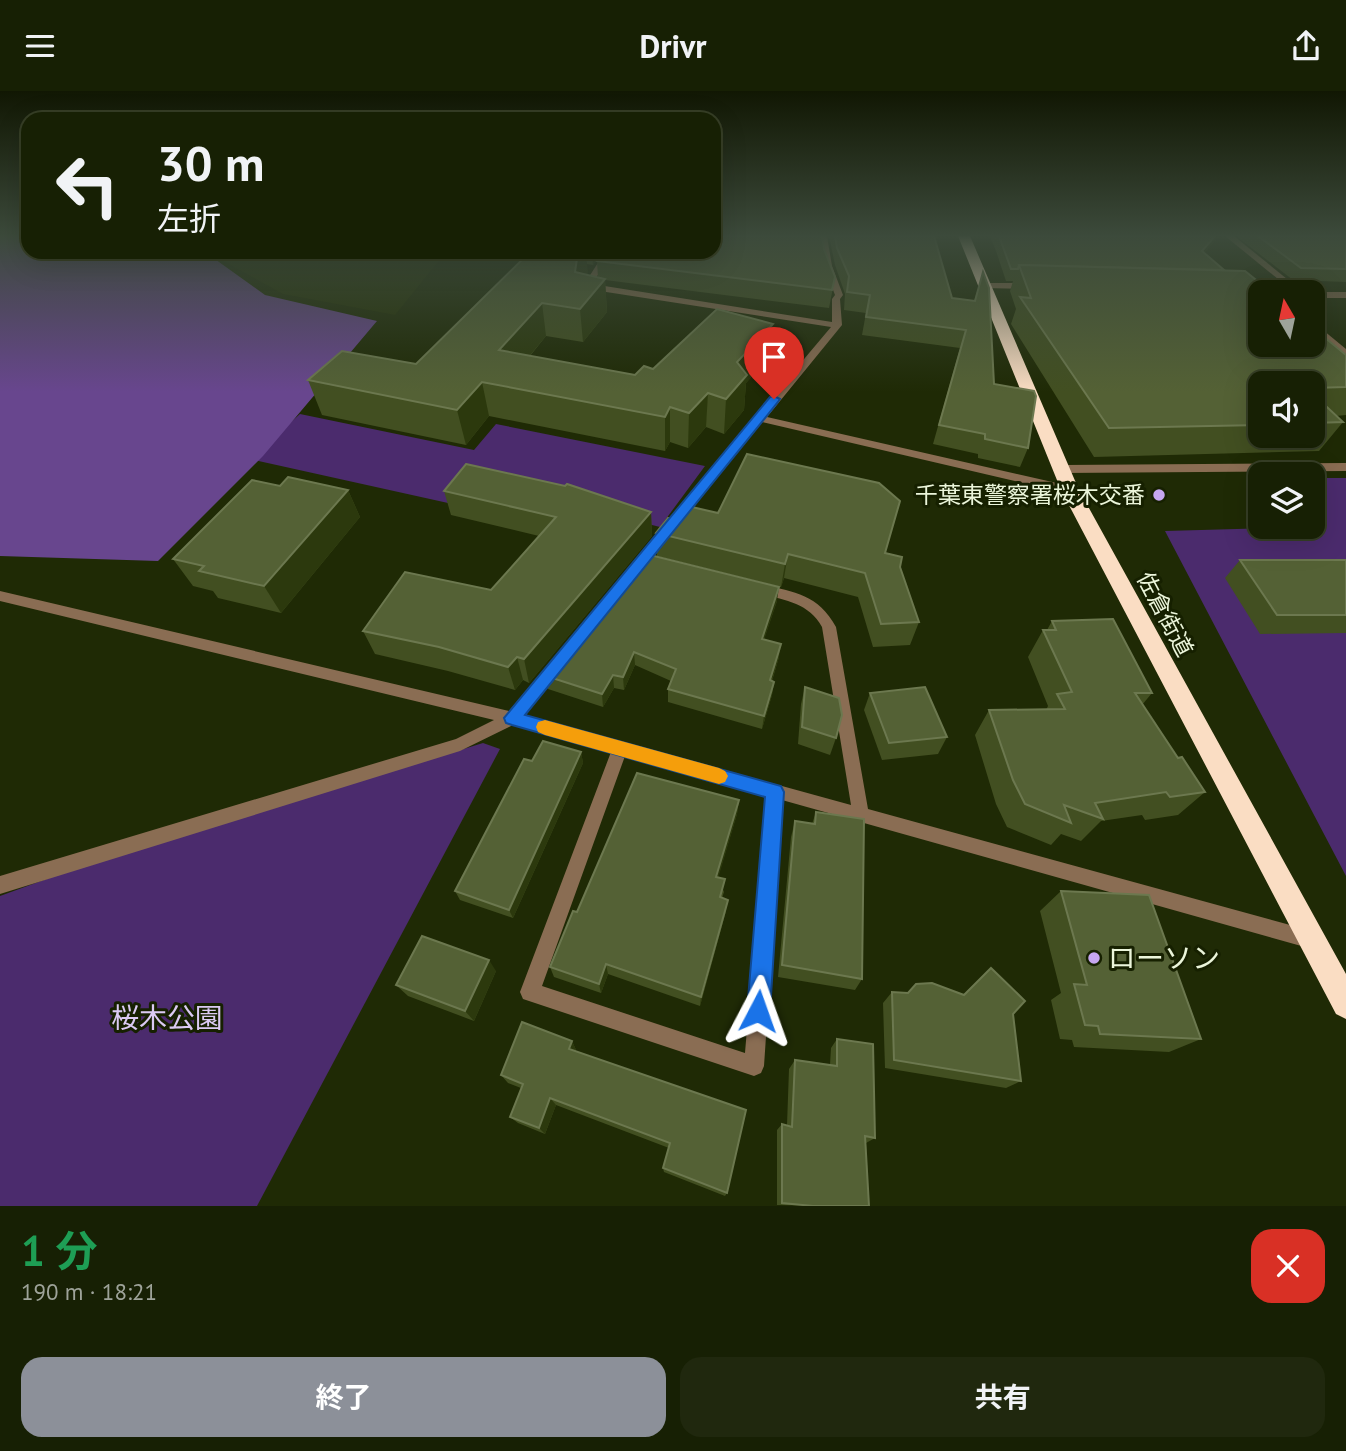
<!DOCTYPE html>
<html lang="ja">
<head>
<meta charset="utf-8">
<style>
	body { margin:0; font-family:"PT Sans","Noto Sans JP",sans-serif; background:#20280e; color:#f1f3f6; height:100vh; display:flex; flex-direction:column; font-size:26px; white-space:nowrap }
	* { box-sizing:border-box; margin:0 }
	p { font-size:23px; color:#9ea39a }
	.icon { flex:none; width:38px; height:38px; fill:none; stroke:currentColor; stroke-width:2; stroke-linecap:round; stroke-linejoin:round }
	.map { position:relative; height:1115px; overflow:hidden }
	.side { display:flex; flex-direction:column; background:#172004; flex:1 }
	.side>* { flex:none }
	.top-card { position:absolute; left:21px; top:21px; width:700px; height:147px; border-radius:21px; box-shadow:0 7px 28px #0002,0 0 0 2px #363e26; background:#172004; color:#f1f3f6; overflow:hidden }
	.needle { width:46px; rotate:351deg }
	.fabs { position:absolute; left:1248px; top:189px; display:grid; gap:14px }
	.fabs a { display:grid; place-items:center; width:77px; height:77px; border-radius:14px; background:#172004; box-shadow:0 7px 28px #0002,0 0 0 2px #363e26; font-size:35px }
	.pin { position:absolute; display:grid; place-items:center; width:60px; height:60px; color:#fff; margin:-72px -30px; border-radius:50% 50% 50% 0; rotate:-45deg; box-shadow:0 0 7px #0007 }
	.pin .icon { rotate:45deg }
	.me { position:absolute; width:77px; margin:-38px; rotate:4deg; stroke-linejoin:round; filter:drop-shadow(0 0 5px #0008) }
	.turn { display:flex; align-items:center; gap:24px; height:147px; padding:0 21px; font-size:32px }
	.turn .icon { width:91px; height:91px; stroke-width:2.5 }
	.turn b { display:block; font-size:49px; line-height:60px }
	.round { display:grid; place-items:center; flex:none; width:74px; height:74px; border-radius:21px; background:#20280e }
	.headline { display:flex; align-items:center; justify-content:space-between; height:119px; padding:0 21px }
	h1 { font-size:42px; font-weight:700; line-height:52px; color:#1e9e55 }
	.primary-button { display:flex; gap:14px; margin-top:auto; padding:14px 21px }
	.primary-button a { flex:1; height:80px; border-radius:21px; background:#8c9099; color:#fff; font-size:28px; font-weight:700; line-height:80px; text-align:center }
	.primary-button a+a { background:#20280e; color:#f1f3f6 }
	header { display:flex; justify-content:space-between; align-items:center; height:91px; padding:0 21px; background:#172004; font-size:32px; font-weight:700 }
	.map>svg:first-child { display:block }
</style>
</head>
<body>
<header><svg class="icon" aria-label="menu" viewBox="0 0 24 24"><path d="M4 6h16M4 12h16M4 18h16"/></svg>Drivr<svg class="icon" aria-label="share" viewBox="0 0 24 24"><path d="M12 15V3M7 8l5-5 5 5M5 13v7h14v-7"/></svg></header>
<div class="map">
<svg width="1346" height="1115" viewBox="0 0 1346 1115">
	<rect width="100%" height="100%" fill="#1f2a05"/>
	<polygon fill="#253105" points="207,161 446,161 395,224 283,203"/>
	<g fill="#4b2b6d">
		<polygon points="300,323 474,359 496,333 705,375 660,436 468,388 448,412 250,368"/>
		<polygon points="1313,387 1346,387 1346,785 1165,440 1312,436"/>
		<polygon points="483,652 500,658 257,1115 0,1115 0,805 74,778"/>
	</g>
	<polygon fill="#68468e" points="0,145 28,145 28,161 205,161 265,204 377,230 263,365 158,470 0,465"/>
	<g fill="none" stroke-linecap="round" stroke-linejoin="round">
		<g fill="#8a6d53" fill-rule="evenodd">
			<polygon points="1225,145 1234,145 1303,201 1294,201"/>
			<polygon points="461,161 483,161 542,171 538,173"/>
			<polygon points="1312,230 1346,258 1346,266 1312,238"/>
		</g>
		<g fill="#8a6d53" fill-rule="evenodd">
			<polygon points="819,145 827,145 832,175 843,204 840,208 842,234 767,326 1070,395 1076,399 1070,403 762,331 640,481 630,481 629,478 630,475 831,236 587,198 583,195 605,161 613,161 592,193 832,231 832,208 835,204 824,175"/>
			<polygon points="982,192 1029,192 1033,195 1029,198 985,197 981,194"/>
			<rect x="1312" y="201" width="34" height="6"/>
			<polygon points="1346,372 1346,380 1062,382 1056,378 1062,374"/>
			<path d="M760 493C794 501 818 503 836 536L868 718 1312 840 1319 842 1321 849 1319 856 1312 858 782 709 764 975 761 982 754 985 523 908 520 901 611 661 513 634 460 660 0 803V785L456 648 494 629 0 510V500L509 620 553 568H563L565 572 563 576 524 624 851 714 822 536C808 510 781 509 755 501L753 498ZM625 665 766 705 745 962 542 895Z"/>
		</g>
		<polygon fill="#faddc3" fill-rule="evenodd" points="958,145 970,145 1079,399 1346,883 1346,928 1336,923 1061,399"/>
	</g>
	<g fill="#424f21" fill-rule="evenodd">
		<polygon points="829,145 934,145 952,207 974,210 983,181 994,293 1028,357 1020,376 978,367 978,363 933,353 960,257 862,244 866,222 844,219 845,203 835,174"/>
		<path d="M990 145H1219L1204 162 1224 179 1346 264V324L1336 325 1343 331 1319 360 1094 366 1011 233 1016 218 1010 200 1013 190H1006L996 160ZM1260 292H1312V345H1260Z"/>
		<polygon points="1236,145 1346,145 1346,191 1293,189"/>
		<polygon points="824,158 835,186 829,217 605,189 607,221 583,251 546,245 530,265 635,284 653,278 773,233 769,266 746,292 744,319 724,343 706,336 688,357 670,351 665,360 489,325 466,354 322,324 308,289 416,273 530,161 602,161 593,174 587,173 587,184 598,187 597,170"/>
		<polygon points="280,395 348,399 360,426 281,522 218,507 213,500 193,495 173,468"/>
		<polygon points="444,400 651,421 652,445 529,592 523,589 515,599 448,580 375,563 363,540 491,499 539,445 451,424"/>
		<polygon points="674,429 885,462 900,476 919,531 910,554 873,556 858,506 784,487 781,496 657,465 656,442"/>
		<polygon points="1240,469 1346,469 1346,542 1260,543 1225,487"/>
		<polygon points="777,510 764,548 779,566 772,590 774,591 772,604 762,638 668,611 668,598 671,590 635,574 624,599 614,597 603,616 548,598 546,585"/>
		<polygon points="1052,530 1152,602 1142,614 1178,667 1205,701 1178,724 1145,729 1142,724 1101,730 1081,750 1061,743 1051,754 1007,736 996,713 975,644 989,619 1046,619 1048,615 1028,566 1043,539 1047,539"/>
		<polygon points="805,596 836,647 830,664 798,653 801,613"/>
		<polygon points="870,602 947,646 938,663 882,669 864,619"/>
		<polygon points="581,661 583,672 513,827 460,809 455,800 532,670"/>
		<polygon points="739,709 737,723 718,786 724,801 722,807 726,820 700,915 608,883 601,902 554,886 550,876 577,821"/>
		<polygon points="816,721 862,888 855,899 778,886 791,746 795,730 812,733"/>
		<polygon points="1061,800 1201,948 1169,961 1074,956 1072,949 1060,948 1051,909 1061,902 1040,820"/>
		<polygon points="991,877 1013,923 1021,990 1006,997 885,977 883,912 892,901 963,904"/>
		<polygon points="496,880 474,930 408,905 396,894"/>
		<polygon points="837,948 875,1047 866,1052 869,1115 777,1114 777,1039 782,1033 787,1034 789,978 795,969 830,974 831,957"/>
		<polygon points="572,950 576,959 575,960 727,1102 725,1105 664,1081 663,1077 669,1057 556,1014 545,1043 518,1032 510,1026 521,997 508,992 501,984"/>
	</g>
	<g fill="#2c390d">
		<polygon points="1215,145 1219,145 1196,172 1202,160"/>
		<polygon points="578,161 586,161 588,183 581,194 575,181"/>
		<polygon points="592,161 602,161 593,174"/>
		<polygon points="605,188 607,221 583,251 580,218"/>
		<polygon points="542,212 546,245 506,293 499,259"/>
		<polygon points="773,233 769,266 746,292 744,319 724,343 726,308 737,271"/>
		<polygon points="482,291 489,325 466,354 457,319"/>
		<polygon points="708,302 706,336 688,357 689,322"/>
		<polygon points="670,316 670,351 665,360 665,326"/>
		<polygon points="348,399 360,426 281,522 264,495"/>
		<polygon points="651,421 652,445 529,592 524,568"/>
		<polygon points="788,463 784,487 781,496 785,473"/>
		<polygon points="779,496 777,510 760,561 762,548"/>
		<polygon points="781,553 779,566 768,602 770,589"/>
		<polygon points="634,561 635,574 624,599 623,586"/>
		<polygon points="517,566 523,589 515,599 508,576"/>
		<polygon points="613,584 614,597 603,616 602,603"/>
		<polygon points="774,591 772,604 762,638 764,625"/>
		<polygon points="581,661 583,672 513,827 509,819"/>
		<polygon points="739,709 737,723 715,798 716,786"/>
		<polygon points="728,809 726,820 700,915 701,906"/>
		<polygon points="489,869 496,880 474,930 465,920"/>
		<polygon points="606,873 608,883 601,902 599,893"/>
		<polygon points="572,950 576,959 573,967 569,958"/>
		<polygon points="550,1007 556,1014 545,1043 539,1037"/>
	</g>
	<g fill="#546135" stroke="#6c784f" stroke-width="2">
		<polygon points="714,145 822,145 824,158 835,186 832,199 597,170 602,161 714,161"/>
		<polygon points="835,145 934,145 952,207 975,210 983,181 989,197 994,293 1034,300 1036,305 1028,357 985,348 985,343 939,334 966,239 866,226 870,204 847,201 849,185 837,157"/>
		<polygon points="999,145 1215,145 1202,160 1224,179 1019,174 1018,178 1011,178"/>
		<polygon points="1258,145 1346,145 1346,178 1301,177"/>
		<polygon points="530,161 578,161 575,181 605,188 580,218 542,212 499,259 635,284 644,275 653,278 717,218 773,233 737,271 747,284 726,308 708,302 689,322 670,316 665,326 482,291 457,319 308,289 342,260 416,273"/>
		<polygon points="1019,174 1245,180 1271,201 1260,201 1260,254 1312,254 1312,236 1346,264 1346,296 1312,297 1312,292 1260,292 1260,334 1109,337 1020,206 1031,207"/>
		<polygon points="1312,302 1343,331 1312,332"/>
		<polygon points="747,363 879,392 900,410 885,462 902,466 900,476 919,531 881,533 865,482 788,463 785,473 656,442 668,427 674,429 683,414 718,422"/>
		<polygon points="466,373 565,395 567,393 651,421 524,568 517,566 508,576 439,556 363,540 405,481 491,499 556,426 444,400"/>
		<polygon points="288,386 348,399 264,495 199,480 204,475 173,468 252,389 280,395"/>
		<polygon points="646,463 779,496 762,548 781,553 770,589 774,591 764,625 668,598 676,578 634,561 623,586 613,584 602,603 546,585"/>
		<polygon points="1240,469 1346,469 1346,524 1277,524"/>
		<polygon points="1113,528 1152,602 1135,602 1178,667 1182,666 1205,701 1170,706 1166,701 1095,712 1103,728 1064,714 1071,732 1025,713 1013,689 989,619 1065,618 1057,603 1072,601 1043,539 1056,539 1052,530"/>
		<polygon points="805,596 839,607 842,624 836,647 802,636"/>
		<polygon points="925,596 947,646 889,652 870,602"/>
		<polygon points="543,650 581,661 509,819 455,800 524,668 532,670"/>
		<polygon points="637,682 739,709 716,786 725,788 720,806 728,809 701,906 606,873 599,893 550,876 573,820 577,821"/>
		<polygon points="816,721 864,728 862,888 782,874 795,730 815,733"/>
		<polygon points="1061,800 1149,804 1201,948 1100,943 1098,935 1085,934 1074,893 1087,894"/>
		<polygon points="422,845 489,869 465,920 396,894"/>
		<polygon points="991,877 1025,910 1013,923 1021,990 894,969 892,901 908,902 916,893 932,892 964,904"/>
		<polygon points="522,931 572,950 569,958 746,1019 727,1102 663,1077 670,1052 550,1007 539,1037 510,1026 523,993 501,984"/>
		<polygon points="837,948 873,953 875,1047 865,1045 869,1115 813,1115 782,1112 782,1033 792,1036 795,969 837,975"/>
	</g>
	<linearGradient id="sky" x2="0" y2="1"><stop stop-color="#111703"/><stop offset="0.48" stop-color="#3c4a3b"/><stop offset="1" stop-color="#3c4a3b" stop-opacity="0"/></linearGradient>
	<rect width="1346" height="301" fill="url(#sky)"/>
	<polygon fill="#1a73e8" stroke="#114b97" stroke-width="2" points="774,305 780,308 778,311 525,624 781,695 784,701 770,920 766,928 758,931 751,928 747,920 765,706 512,634 506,632 504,627 770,306"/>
	<polygon fill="#f59e0b" points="545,629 719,677 725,680 728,685 725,691 719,693 545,644 538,641 536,636 538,631"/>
	<g fill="#c6a6f0" stroke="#162000" stroke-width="2.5">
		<circle cx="1159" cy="404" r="7"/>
		<circle cx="1094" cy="867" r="7"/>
	</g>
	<g text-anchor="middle" stroke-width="6" stroke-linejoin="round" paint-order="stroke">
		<g font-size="23" fill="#ebf5da" stroke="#162000" text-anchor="end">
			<text x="1145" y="412">千葉東警察署桜木交番</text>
		</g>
		<g font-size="23" fill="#ebf5da" stroke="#162000">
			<text transform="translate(1165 523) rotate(62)" y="8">佐倉街道</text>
		</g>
		<g font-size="28" fill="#ebf5da" stroke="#162000" text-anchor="start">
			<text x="1108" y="877">ローソン</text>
		</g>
		<g font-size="28" fill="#dbcaf3" stroke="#162000">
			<text x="167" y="937">桜木公園</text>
		</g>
	</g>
</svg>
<div class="fabs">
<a><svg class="needle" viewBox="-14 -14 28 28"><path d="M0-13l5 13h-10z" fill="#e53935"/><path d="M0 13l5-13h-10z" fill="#9ea39a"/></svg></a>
<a><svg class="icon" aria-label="sound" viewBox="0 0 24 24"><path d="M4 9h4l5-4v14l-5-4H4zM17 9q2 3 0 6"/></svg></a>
<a><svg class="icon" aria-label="layers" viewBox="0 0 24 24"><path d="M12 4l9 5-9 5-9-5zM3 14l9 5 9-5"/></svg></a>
</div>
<div class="pin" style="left:774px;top:308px;background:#d93025"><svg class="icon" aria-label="arrive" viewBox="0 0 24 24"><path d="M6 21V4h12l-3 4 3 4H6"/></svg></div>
<svg class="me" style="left:758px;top:920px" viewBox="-20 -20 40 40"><path d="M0-17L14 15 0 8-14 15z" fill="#1a73e8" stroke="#fff" stroke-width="4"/></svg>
<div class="top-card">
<div class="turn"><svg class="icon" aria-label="left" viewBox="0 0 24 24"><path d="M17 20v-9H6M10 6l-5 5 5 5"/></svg><div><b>30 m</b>左折</div></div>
</div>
</div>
<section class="side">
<div class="headline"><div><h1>1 分</h1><p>190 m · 18:21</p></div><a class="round" style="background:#d93025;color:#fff"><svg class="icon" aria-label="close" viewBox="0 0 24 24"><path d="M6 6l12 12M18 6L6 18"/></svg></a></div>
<div class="primary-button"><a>終了</a><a>共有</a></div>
</section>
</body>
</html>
